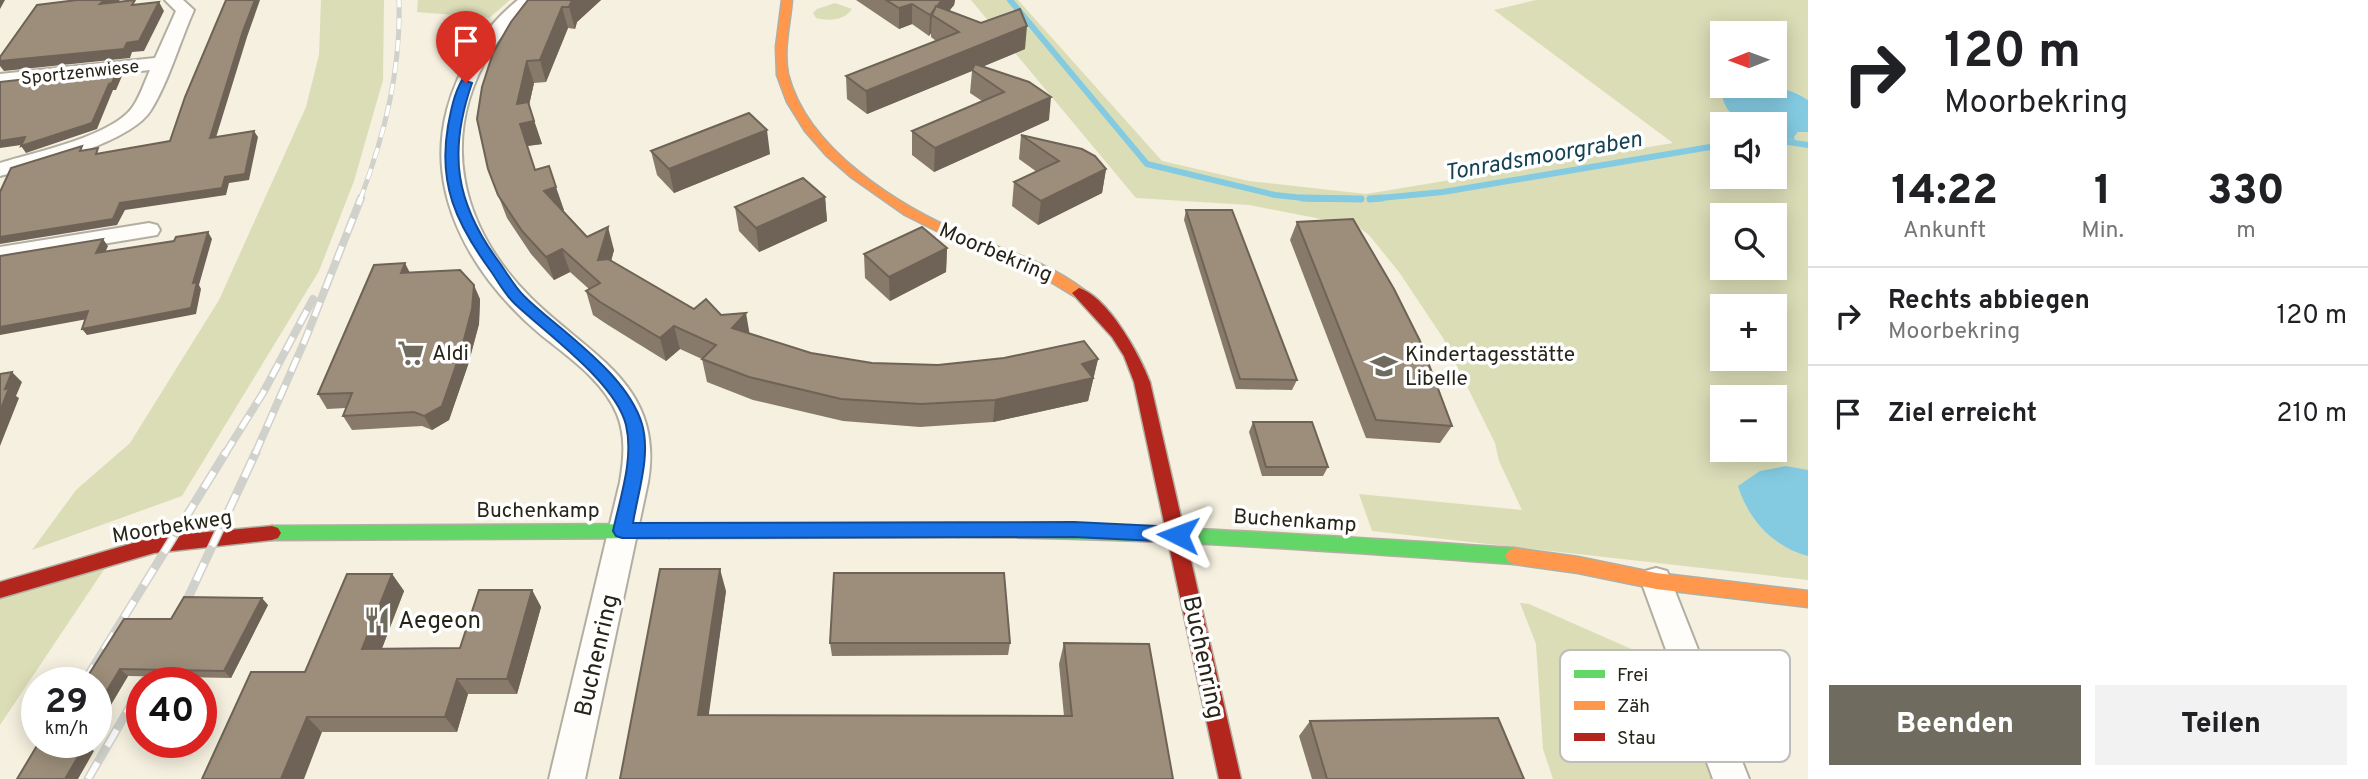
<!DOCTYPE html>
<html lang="de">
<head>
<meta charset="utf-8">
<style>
	body { margin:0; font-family:Overpass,sans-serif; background:#f2f2f2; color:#202124; height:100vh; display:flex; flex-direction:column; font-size:26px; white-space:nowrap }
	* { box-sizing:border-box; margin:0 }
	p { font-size:23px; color:#757577 }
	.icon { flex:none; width:38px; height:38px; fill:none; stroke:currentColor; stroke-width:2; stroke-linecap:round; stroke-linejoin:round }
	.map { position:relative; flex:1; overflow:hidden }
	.sheet { display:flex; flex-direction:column; background:#fff; width:560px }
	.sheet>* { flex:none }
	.hud { background:#fff; color:#202124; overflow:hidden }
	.needle { width:46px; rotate:269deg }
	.tools { position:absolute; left:1710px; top:21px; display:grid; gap:14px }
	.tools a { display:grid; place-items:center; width:77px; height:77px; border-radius:0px; background:#fff; box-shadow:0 4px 18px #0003; font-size:35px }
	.speed { position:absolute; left:21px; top:667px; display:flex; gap:14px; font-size:35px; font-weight:700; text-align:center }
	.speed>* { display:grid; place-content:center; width:91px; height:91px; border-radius:50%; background:#fff; box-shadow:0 4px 18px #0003; line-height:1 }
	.speed small { font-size:18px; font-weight:400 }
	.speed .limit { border:10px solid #d22; background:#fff; color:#111 }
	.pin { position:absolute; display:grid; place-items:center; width:60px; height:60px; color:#fff; margin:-72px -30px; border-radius:50% 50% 50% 0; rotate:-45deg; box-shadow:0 0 7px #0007 }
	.pin .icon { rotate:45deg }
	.me { position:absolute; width:77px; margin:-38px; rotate:273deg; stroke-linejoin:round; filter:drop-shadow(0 0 5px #0008) }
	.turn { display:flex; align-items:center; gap:24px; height:147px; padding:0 21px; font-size:32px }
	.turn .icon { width:91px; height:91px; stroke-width:2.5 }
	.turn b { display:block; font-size:49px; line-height:60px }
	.eta { display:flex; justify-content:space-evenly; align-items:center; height:119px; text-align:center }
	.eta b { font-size:42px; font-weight:800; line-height:49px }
	.primary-button { display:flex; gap:14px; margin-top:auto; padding:14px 21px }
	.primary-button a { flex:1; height:80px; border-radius:0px; background:#6f6b5e; color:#fff; font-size:28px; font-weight:800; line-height:80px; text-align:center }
	.primary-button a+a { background:#f2f2f2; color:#202124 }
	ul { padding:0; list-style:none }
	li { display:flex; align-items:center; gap:21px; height:98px; padding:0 21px; border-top:2px solid #e0e0e0 }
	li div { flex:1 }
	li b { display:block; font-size:26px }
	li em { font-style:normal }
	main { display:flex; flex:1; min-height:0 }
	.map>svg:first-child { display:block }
</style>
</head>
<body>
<main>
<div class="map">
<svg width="1808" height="779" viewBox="0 0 1808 779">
	<rect width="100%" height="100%" fill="#f5f0df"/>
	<g fill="#dbddb7" fill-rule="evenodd">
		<polygon points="321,0 384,0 383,80 354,181 319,271 182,496 32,550 76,490 130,443 219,300 306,107 319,55"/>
		<polygon points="418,0 510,0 489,18 417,12"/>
		<path d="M971 0H1018L1162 161 1249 181 1366 194 1673 143 1494 10 1536 0H1808V100L1799 94 1768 86H1774V33H1722V86H1731L1727 87 1735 117 1750 124H1722V177H1774L1775 135 1794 137 1798 132H1808V580L1372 531 1359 494 1522 510 1499 461 1495 443 1443 338 1399 272 1369 235 1357 226 1249 205 1136 198ZM1722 215H1774V268H1722ZM1722 306H1774V359H1722ZM1722 397H1774V450H1722Z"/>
		<path d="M835 3 852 9C844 21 829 21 816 18L813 13 817 9Z"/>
		<polygon points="113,556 0,725 0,598"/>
		<polygon points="1520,603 1529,604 1670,666 1712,779 1553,779 1543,749 1536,644"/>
	</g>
	<g fill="#84cbe2">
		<path d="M1731 86C1758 86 1785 84 1808 100V132H1798L1794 137 1795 140 1777 137 1774 124C1751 124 1726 122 1722 94Z"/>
		<path d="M1786 466 1808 470V556C1773 547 1748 519 1738 486L1760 471Z"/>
	</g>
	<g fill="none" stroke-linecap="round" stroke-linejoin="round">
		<g stroke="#84cbe2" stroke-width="6">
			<polyline points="1010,0 1147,164 1275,195 1313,199 1361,199"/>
			<polyline points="1774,140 1808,145"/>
			<polyline points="1370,199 1443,192 1722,145"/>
		</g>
		<g stroke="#84cbe2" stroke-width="7">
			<polyline points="1302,198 1361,199"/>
			<polyline points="1370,199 1382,198"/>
		</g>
		<g stroke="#b2aea1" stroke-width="4">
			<g id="street">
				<path d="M165 0H183L194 10C180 41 169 81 151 110 132 142 37 167 0 176V163C35 152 115 136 134 105 141 94 145 81 150 70L0 86V74L155 58 176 11Z"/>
				<path d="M518 0H537C523 18 504 30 491 51 438 138 461 227 530 297 588 355 665 384 648 482L585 779H549L620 482C624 459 626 436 617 414 603 380 567 356 540 334 475 279 424 197 447 110 458 68 484 27 518 0Z"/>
				<polygon points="149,223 157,225 160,230 157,235 0,261 0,247"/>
				<polygon points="1656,568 1667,571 1671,581 1749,779 1713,779 1641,581 1645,571"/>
			</g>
		</g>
		<g stroke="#b2aea1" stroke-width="3">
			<g id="fast">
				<path d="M958 523C1144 523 1329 536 1514 548L1520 551 1523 556 1520 561 1514 564C1329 551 1144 537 958 537L952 535 949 530 952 525Z"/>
				<polygon points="669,524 675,526 678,531 675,536 669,538 272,540 266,538 263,533 266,528 272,526"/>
			</g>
		</g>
		<g stroke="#b2aea1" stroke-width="3">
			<g id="slow">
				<path d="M782 0H792C790 24 783 50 788 74 807 150 901 208 969 236 1009 252 1049 263 1084 290L1086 293 1084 296H1074L1033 271 959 242 905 215 851 177 826 155 805 131 787 102 777 75 776 47Z"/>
				<polygon points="958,523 964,525 967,530 964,535 958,537 669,538 663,536 660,531 663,526 669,524"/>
				<polygon points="1514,548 1578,557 1656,573 1808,591 1808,607 1656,589 1578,573 1514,564 1508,561 1505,556 1508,551"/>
			</g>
		</g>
		<g stroke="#b2aea1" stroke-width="3">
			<g id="jam">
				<path d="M1079 288C1108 297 1140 355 1150 382L1241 779H1219L1134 382 1124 356 1112 337 1072 293Z"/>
				<polygon points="272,526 278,528 281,533 278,538 272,540 154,553 0,598 0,582 154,537"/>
			</g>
		</g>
		<use href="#street" fill="#fefdfa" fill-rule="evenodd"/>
		<use href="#fast" fill="#63d668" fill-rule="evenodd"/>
		<use href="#slow" fill="#ff974d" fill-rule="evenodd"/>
		<use href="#jam" fill="#b3261e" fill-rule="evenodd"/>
		<g stroke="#d1d1cb" stroke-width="5">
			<path id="rail-far2" d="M360 200C385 134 401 70 399 0"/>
		</g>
		<g stroke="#d1d1cb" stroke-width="8">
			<g id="rail-far1">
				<polyline points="225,454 263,393 313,299"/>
				<polyline points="255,454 305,340 361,198"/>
			</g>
		</g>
		<g stroke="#d1d1cb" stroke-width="9">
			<g id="rail">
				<polyline points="180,615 256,452"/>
				<polyline points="84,682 226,452"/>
				<polyline points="144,682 157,658"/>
				<polyline points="88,779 142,686"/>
			</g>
		</g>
		<use href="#rail-far2" stroke="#fff" stroke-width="3.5" stroke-dasharray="11" stroke-linecap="butt"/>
		<use href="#rail-far1" stroke="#fff" stroke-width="5" stroke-dasharray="15" stroke-linecap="butt"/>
		<use href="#rail" stroke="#fff" stroke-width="6" stroke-dasharray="19" stroke-linecap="butt"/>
	</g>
	<g fill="#877a6a">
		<polygon points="528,0 601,0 577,22 575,29 568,28 546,82 534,83 529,105 542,144 527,146 535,170 564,210 563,210 587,237 614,250 611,261 694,309 721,315 750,334 811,353 872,363 938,365 1098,359 1088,401 993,422 920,427 843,421 753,400 707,382 702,359 680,349 666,361 608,325 593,315 586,291 589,289 570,272 554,280 531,254 507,218 488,169"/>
		<polygon points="856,0 955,0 954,5 949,11 1025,49 982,67 1049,120 934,172 912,155 912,131 982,101 970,93 972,71 867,114 847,99 846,76 936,41 931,37 931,33 929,36 912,24 899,29"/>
		<polygon points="1021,135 1106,169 1102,193 1038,225 1012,206 1014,182 1037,172 1019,159"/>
		<polygon points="651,151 770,154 674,193 657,175"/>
		<polygon points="825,197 827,221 759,252 739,231 735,207"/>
		<polygon points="1186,210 1297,380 1292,390 1236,389 1184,220"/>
		<polygon points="1297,222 1452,426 1440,443 1366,438 1290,240"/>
		<polygon points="947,248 946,272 890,301 865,278 864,254"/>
		<polygon points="410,272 480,299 479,324 468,365 449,420 432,430 422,426 352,430 343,416 346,408 327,409 318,394"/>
		<polygon points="1253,422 1328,467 1323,476 1262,476 1249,432"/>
		<polygon points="392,574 404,591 382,648 460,648 532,590 541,607 517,694 468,694 457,732 322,732 251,672 305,672"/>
		<polygon points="726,591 708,715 1064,716 1059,664 1064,643 1173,779 620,779"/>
		<polygon points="268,605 231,678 128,676 96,730 96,682 171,619"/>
		<polygon points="830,643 1010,643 1008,655 832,656"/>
		<polygon points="1310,721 1524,779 1312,779 1299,736"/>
	</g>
	<g fill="#6e6356">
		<polygon points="0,0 5,0 0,9"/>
		<polygon points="104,0 120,0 105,13 100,4"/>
		<polygon points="255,0 260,0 247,37 214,144 210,138 243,31"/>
		<polygon points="572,0 601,0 577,22 575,29 569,7"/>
		<polygon points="942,0 955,0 954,5 941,21 932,15 931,33 929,36 930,15"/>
		<polygon points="159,2 164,11 144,51 132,52 130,58 4,71 0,66 0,61 127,43"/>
		<polygon points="912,4 912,24 899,29 899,8"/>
		<polygon points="562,7 568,28 546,82 540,60"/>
		<polygon points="1027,26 1025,49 867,114 866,91"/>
		<polygon points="527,61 534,83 525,123 534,121 542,144 527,146 520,124 517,104"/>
		<polygon points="118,69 122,76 116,90 113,90 97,129 26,153 21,146 28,144 0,148 0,141 109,84"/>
		<polygon points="1051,97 1049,120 934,172 935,148"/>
		<polygon points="767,130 770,154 674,193 669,169"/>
		<polygon points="254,131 258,137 249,180 229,183 226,195 125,210 117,225 0,244 0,237 120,203 225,177"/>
		<polygon points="1106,169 1102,193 1038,225 1041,201"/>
		<polygon points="556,187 564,210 552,214 544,191"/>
		<polygon points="825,197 827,221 759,252 756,228"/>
		<polygon points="608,227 614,250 605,284 598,260"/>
		<polygon points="208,232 212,239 199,285 201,289 196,314 87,335 82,329 193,283"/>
		<polygon points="103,239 108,246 102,260 96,253"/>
		<polygon points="947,248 946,272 890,301 889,277"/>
		<polygon points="562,249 570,272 554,280 546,257"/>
		<polygon points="405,263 412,277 401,273"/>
		<polygon points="474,285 480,299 479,324 468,365 449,420 432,430 424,416"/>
		<polygon points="88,311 93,318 0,335 0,327"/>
		<polygon points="746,313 750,336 732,328"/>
		<polygon points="674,326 680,349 666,361 660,338"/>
		<polygon points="1098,359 1088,401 993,422 995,400 1082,364"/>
		<polygon points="12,372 22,382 16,396 19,398 0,446 0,411 5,389"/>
		<polygon points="720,569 726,591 706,735 698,715"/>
		<polygon points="392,574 404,591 376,664 362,649"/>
		<polygon points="532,590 541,607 517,694 507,679"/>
		<polygon points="262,598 268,605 231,678 224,671"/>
		<polygon points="120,669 128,676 96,730 96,709"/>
		<polygon points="457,679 468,694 457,732 445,717"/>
		<polygon points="307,717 322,732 304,779 281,779"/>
		<polygon points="77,742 89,742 87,746 94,751 78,779 65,779"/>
	</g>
	<g fill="#9d8e7b" stroke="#6e6356" stroke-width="2">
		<polygon points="77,0 104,0 100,4 135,0 132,5 159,2 139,41 127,43 124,49 0,61 0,57 37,5"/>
		<polygon points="226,0 255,0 243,31 210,138 254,131 245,174 225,177 222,188 120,203 113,219 0,237 0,192 11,168 82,146 80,151 98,148 96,154 170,141 185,97"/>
		<polygon points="528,0 572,0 569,7 562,7 540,60 527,61 517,104 528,102 534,121 520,124 535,170 549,166 556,187 544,191 587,237 608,227 598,260 608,259 694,309 706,299 721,315 746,313 732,328 811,353 872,363 938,365 1004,358 1084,341 1098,359 1082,364 1093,378 995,400 921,404 841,399 749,377 702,359 716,345 674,326 660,338 600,302 586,291 600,283 562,249 546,257 522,231 498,195 488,169 477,119 482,87 493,53 511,22"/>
		<polygon points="886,0 942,0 930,15 912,4 899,8"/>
		<polygon points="936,6 981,23 1020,9 1027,26 866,91 846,76 959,32 932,15"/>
		<polygon points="975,64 1029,82 1051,97 935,148 912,131 1004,92 972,70"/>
		<polygon points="118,69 112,83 109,84 92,123 21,146 25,137 0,141 0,82"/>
		<polygon points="749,113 767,130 669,169 651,151"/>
		<polygon points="1021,135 1082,149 1095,156 1106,169 1041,201 1014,182 1059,161"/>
		<polygon points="803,178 825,197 756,228 735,207"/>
		<polygon points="1186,210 1232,210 1297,380 1240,379"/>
		<polygon points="1353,219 1394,289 1420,341 1452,426 1376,420 1297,222"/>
		<polygon points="922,227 947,248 889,277 864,254"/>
		<polygon points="208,232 193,283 197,282 191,308 82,329 88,311 0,327 0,256 103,239 96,253 174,241 176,237"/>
		<polygon points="405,263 401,273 460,270 474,285 472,309 461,351 442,406 424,416 414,412 343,416 352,393 318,394 374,265"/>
		<polygon points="12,372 5,389 9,388 0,411 0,374"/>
		<polygon points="1253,422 1312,422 1328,467 1266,467"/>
		<polygon points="660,569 720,569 698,715 1072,716 1064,643 1149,644 1173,779 620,779"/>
		<polygon points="834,573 1004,573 1010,643 830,643"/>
		<polygon points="347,574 392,574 362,649 460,648 479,590 532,590 507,679 457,679 445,717 307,717 281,779 202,779 251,672 305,672"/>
		<polygon points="184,597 262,598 224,671 120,669 96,709 96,682 84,682 124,619 171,619"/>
		<polygon points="1498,718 1524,779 1327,779 1310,721"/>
		<polygon points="47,742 77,742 75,745 85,745 65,779 17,779 38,744 46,744"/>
	</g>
	<path fill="#1a73e8" stroke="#114b97" stroke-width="2" d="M462 80 472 83C448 152 455 203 499 262 507 273 514 286 524 296 538 310 554 322 568 334 596 358 631 388 642 424 651 455 638 492 633 523L1074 522 1178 527 1184 529 1187 535 1184 540 1178 542 1074 537 622 538 616 536 613 531C620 498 634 459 626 425 616 383 547 334 515 304 505 295 498 281 490 270 456 223 438 184 448 126 451 110 454 94 462 80Z"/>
	<defs>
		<g id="supermarket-bare" transform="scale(2.1)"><path d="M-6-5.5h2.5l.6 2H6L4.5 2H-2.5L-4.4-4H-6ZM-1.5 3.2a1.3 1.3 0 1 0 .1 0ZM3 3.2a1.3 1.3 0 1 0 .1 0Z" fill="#6f6b5e" stroke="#fff" stroke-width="2.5" paint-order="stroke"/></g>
		<g id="school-bare" transform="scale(2.1)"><path d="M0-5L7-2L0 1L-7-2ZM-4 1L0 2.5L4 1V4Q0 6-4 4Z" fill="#6f6b5e" stroke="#fff" stroke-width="2.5" paint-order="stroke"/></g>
		<g id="restaurant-bare" transform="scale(2.1)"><path d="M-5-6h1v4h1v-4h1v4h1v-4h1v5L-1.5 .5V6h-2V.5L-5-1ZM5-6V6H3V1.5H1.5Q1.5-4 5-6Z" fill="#6f6b5e" stroke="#fff" stroke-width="2.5" paint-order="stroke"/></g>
	</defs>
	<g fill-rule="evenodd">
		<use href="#supermarket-bare" x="411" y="353"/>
		<use href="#school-bare" x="1384" y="366"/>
		<use href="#restaurant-bare" x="377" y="620"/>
	</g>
	<g text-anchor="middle" stroke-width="7" stroke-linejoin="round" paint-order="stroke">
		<g font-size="18" fill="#272418" stroke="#fff">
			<text transform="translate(80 72) rotate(-6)" y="6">Sportzenwiese</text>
		</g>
		<g font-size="21" fill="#272418" stroke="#fff">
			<text transform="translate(996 252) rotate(23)" y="7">Moorbekring</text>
			<text x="538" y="517">Buchenkamp</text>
			<text transform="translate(1295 520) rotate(4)" y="7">Buchenkamp</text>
			<text transform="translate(172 526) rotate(-9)" y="7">Moorbekweg</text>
		</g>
		<g font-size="21" fill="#272418" stroke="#fff" text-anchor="start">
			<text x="432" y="360">Aldi</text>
			<text x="1405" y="361">Kindertagesstätte<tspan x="1405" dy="24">Libelle</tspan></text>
		</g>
		<g font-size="23" font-style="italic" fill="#164354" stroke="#fff">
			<text transform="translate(1543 155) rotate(-10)" y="8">Tonradsmoorgraben</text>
		</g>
		<g font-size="24" fill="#272418" stroke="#fff" text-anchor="start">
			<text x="398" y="628">Aegeon</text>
		</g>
		<g font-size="24" fill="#272418" stroke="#fff">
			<text transform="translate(596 655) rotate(-77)" y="8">Buchenring</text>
			<text transform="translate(1204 657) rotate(78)" y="8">Buchenring</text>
		</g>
	</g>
	<rect x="1560" y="650" width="230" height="112" rx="10" fill="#fff" stroke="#bebdba" stroke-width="2"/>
	<rect x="1574" y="670" width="31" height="8" fill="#63d668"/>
	<rect x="1574" y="701" width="31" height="9" fill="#ff974d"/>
	<rect x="1574" y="733" width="31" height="8" fill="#b3261e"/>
	<g font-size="19" fill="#272418">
		<text x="1617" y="681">Frei</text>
		<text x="1617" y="712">Zäh</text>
		<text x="1617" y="744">Stau</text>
	</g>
</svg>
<div class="tools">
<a><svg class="needle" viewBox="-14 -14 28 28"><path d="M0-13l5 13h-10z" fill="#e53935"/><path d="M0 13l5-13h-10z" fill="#757577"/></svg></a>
<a><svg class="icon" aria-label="sound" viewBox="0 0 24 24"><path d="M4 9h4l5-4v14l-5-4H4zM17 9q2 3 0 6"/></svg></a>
<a><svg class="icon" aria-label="search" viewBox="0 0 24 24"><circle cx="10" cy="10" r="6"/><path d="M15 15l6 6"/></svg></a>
<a>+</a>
<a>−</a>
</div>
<div class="speed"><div>29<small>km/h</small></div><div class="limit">40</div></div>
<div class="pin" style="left:466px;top:83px;background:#d93025"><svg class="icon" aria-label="arrive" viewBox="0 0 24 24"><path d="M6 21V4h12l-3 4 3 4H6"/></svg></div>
<svg class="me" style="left:1178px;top:535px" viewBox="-20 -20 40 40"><path d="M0-17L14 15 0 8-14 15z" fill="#1a73e8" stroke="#fff" stroke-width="4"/></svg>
</div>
<section class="sheet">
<div class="hud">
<div class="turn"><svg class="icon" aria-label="right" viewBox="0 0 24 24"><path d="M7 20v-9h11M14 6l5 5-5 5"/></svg><div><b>120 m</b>Moorbekring</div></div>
</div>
<div class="eta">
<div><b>14:22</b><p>Ankunft</p></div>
<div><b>1</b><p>Min.</p></div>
<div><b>330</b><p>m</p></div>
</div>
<ul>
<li><svg class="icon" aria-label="right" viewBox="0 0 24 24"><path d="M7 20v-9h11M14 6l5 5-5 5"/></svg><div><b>Rechts abbiegen</b><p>Moorbekring</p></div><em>120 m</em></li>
<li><svg class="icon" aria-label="arrive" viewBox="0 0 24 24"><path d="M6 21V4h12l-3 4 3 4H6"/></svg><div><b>Ziel erreicht</b></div><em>210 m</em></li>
</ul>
<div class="primary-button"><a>Beenden</a><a>Teilen</a></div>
</section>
</main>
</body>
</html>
